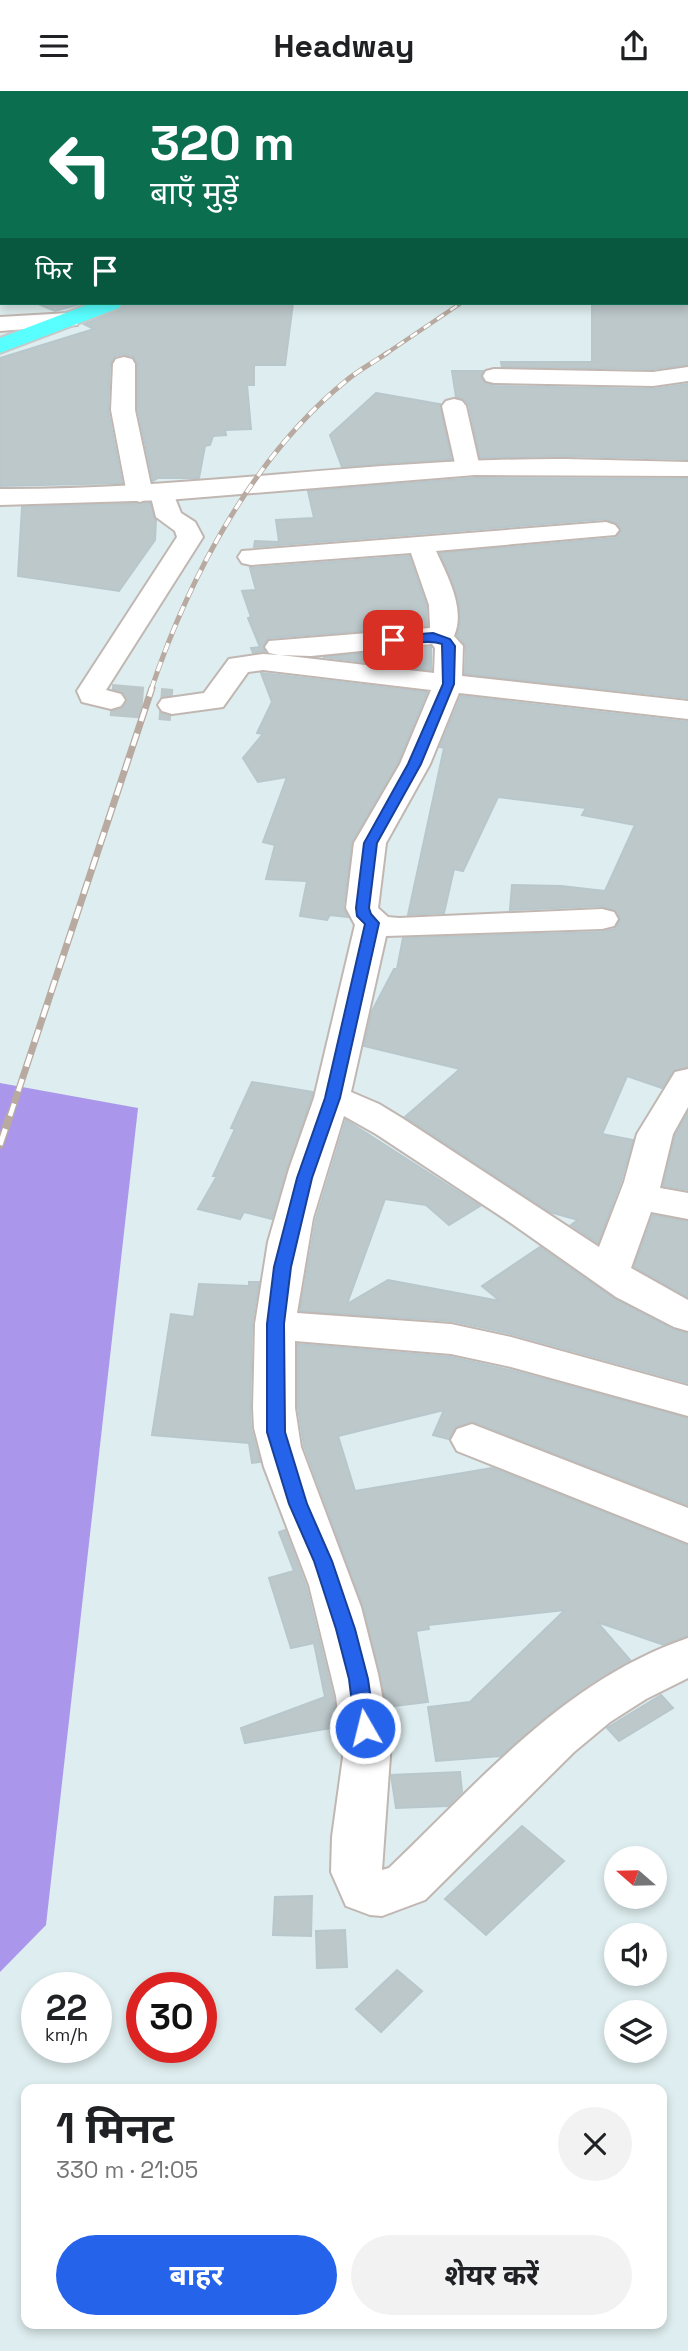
<!DOCTYPE html>
<html lang="hi">
<head>
<meta charset="utf-8">
<style>
	body { margin:0; font-family:"Space Grotesk","Noto Sans Devanagari",sans-serif; background:#f2f2f2; color:#202124; height:100vh; display:flex; flex-direction:column; font-size:26px; white-space:nowrap }
	* { box-sizing:border-box; margin:0 }
	p { font-size:23px; color:#757577 }
	.icon { flex:none; width:38px; height:38px; fill:none; stroke:currentColor; stroke-width:2; stroke-linecap:round; stroke-linejoin:round }
	.map { position:relative; flex:1; overflow:hidden }
	.side { position:absolute; left:21px; top:1993px; width:646px; height:245px; display:flex; flex-direction:column; background:#fff; border-radius:14px; box-shadow:0 4px 10px #0003 }
	.side>* { flex:none }
	.top-card { position:absolute; left:0px; top:0px; width:690px; height:214px; box-shadow:0 4px 10px #0003; background:#0b6e4f; color:#fff; overflow:hidden }
	.needle { width:46px; rotate:290deg }
	.fabs { position:absolute; left:604px; top:1755px; display:grid; gap:14px }
	.fabs a { display:grid; place-items:center; width:63px; height:63px; border-radius:50%; background:#fff; box-shadow:0 4px 10px #0003; font-size:35px }
	.speed { position:absolute; left:21px; top:1881px; display:flex; gap:14px; font-size:35px; font-weight:700; text-align:center }
	.speed>* { display:grid; place-content:center; width:91px; height:91px; border-radius:50%; background:#fff; box-shadow:0 4px 10px #0003; line-height:1 }
	.speed small { font-size:18px; font-weight:400 }
	.speed .limit { border:10px solid #d22; background:#fff; color:#111 }
	.pin { position:absolute; display:grid; place-items:center; width:60px; height:60px; color:#fff; margin:-30px; border-radius:14px; box-shadow:0 4px 10px #0006 }
	.me { position:absolute; width:77px; margin:-38px; rotate:352deg; stroke-linejoin:round; filter:drop-shadow(0 0 5px #0008) }
	.turn { display:flex; align-items:center; gap:24px; height:147px; padding:0 35px; font-size:32px }
	.turn .icon { width:91px; height:91px; stroke-width:2.5 }
	.turn b { display:block; font-size:49px; line-height:60px }
	.then { display:flex; align-items:center; height:66px; padding:0 35px; background:#0003; gap:14px; font-size:26px }
	.round { display:grid; place-items:center; flex:none; width:74px; height:74px; border-radius:37px; background:#f2f2f2 }
	.head { display:flex; align-items:center; justify-content:space-between; height:119px; padding:0 35px }
	h1 { font-size:42px; font-weight:700; line-height:52px }
	.button { display:flex; gap:14px; margin-top:auto; padding:14px 35px }
	.button a { flex:1; height:80px; border-radius:42px; background:#2563eb; color:#fff; font-size:28px; font-weight:700; line-height:80px; text-align:center }
	.button a+a { background:#f2f2f2; color:#202124 }
	header { display:flex; justify-content:space-between; align-items:center; height:91px; padding:0 35px; background:#fff; font-size:32px; font-weight:700 }
	.map>svg:first-child { display:block }
</style>
</head>
<body>
<header><svg class="icon" aria-label="menu" viewBox="0 0 24 24"><path d="M4 6h16M4 12h16M4 18h16"/></svg>Headway<svg class="icon" aria-label="share" viewBox="0 0 24 24"><path d="M12 15V3M7 8l5-5 5 5M5 13v7h14v-7"/></svg></header>
<div class="map">
<svg width="688" height="2260" viewBox="0 0 688 2260">
	<rect width="100%" height="100%" fill="#deedef"/>
	<polygon fill="#aa96ea" points="0,992 138,1017 46,1834 0,1881"/>
	<g fill="#bdc8cb" stroke="#b7c7cb" stroke-width="2">
		<polygon points="36,212 85,212 55,220"/>
		<polygon points="125,212 293,212 285,274 254,274 254,294 247,294 251,338 225,339 226,344 213,345 210,354 205,355 199,387 158,387 153,390 138,319 138,273 133,265 123,263 115,265 110,273 108,319 122,392 0,395 0,267 94,238 84,233 120,219"/>
		<polygon points="636,212 688,212 688,274 653,278 502,276 501,271 592,271 592,213"/>
		<polygon points="452,280 483,280 481,286 484,291 494,295 653,298 688,293 688,368 566,365 480,367 469,314 464,308 456,306"/>
		<polygon points="376,302 440,313 451,368 342,376 330,344"/>
		<polygon points="475,387 688,388 688,607 465,583 466,555 457,544 460,535 459,512 440,462 615,447 622,439 616,432 606,428 254,456 255,450 279,451 276,429 314,427 308,400"/>
		<polygon points="150,412 156,429 155,449 119,500 18,485 22,416"/>
		<polygon points="409,465 426,514 427,535 269,547 263,555 265,560 253,562 251,557 260,556 248,527 251,526 242,500 256,499 250,477"/>
		<polygon points="431,556 431,579 323,566"/>
		<polygon points="261,582 427,601 398,672 352,751 343,817 348,826 330,824 327,829 300,825 307,790 266,788 275,754 263,751 287,686 258,691 243,667 263,643 257,642 272,611"/>
		<polygon points="461,605 688,631 688,976 673,980 662,997 627,985 602,1043 633,1049 621,1090 598,1152 571,1134 578,1129 550,1121 405,1026 460,978 364,955 372,920 394,878 397,878 403,847 602,841 615,838 620,829 616,820 602,815 510,819 512,794 561,795 605,800 635,734 582,724 586,717 498,706 463,780 454,778 444,822 408,824 444,657 440,656"/>
		<polygon points="252,991 313,1001 272,1128 244,1121 240,1128 198,1118 217,1085 213,1085 235,1038 231,1037"/>
		<polygon points="688,1021 688,1099 663,1095 675,1044"/>
		<polygon points="346,1029 480,1115 449,1134 426,1114 385,1108 347,1213 388,1189 500,1210 482,1195 540,1156 615,1208 673,1238 688,1242 688,1292 512,1243 452,1230 300,1220 316,1128"/>
		<polygon points="653,1124 688,1130 688,1206 634,1176"/>
		<polygon points="249,1191 259,1191 252,1233 250,1317 251,1338 260,1371 252,1372 249,1352 152,1344 171,1223 194,1226 199,1193 249,1195"/>
		<polygon points="298,1253 451,1266 510,1279 688,1327 688,1414 473,1331 456,1336 449,1348 433,1344 444,1319 338,1345 355,1400 492,1377 688,1454 688,1545 664,1554 597,1531 631,1570 562,1613 501,1665 436,1670 428,1616 470,1611 565,1519 428,1534 429,1538 416,1540 428,1611 387,1616 363,1515 304,1355 298,1317"/>
		<polygon points="285,1439 306,1495 333,1605 337,1636 245,1652 241,1637 325,1606 314,1552 291,1557 269,1487 294,1480 279,1441"/>
		<polygon points="661,1604 673,1617 619,1650 607,1637"/>
		<polygon points="460,1681 462,1701 448,1715 396,1717 391,1684"/>
		<polygon points="522,1735 564,1770 486,1844 445,1808"/>
		<polygon points="312,1805 311,1845 273,1844 275,1806"/>
		<polygon points="345,1839 347,1876 317,1877 316,1840"/>
		<polygon points="397,1879 422,1900 381,1941 356,1918"/>
	</g>
	<g fill="none" stroke-linecap="round" stroke-linejoin="round">
		<polyline stroke="#bbc7c8" stroke-width="32" stroke-dasharray="32 17" stroke-linecap="butt" points="111,609 172,614"/>
		<g stroke="#c1b7b2" stroke-width="4">
			<g id="lane">
				<polygon points="92,0 104,0 91,2"/>
				<polygon points="119,0 134,0 135,2 120,2"/>
				<polygon points="545,0 556,0 544,2"/>
				<polygon points="2,34 2,40 0,41 0,35"/>
			</g>
		</g>
		<g stroke="#c1b7b2" stroke-width="4">
			<g id="street">
				<polygon points="124,266 132,268 135,273 135,319 152,399 162,394 171,397 181,422 195,431 203,446 106,599 121,603 125,609 121,615 111,618 82,611 77,600 177,446 175,440 156,426 151,406 140,411 131,408 127,403 111,319 113,273 116,268"/>
				<polygon points="688,276 688,290 653,295 494,292 486,290 483,285 486,280 494,278 653,281"/>
				<polygon points="454,308 462,310 466,315 480,377 477,382 468,384 459,382 456,377 442,315 446,310"/>
				<path d="M606 431 615 434 619 439 615 444 436 460C447 484 466 518 454 545L463 555 462 585 688 610V628L459 602 430 673 386 752 378 817 388 826 399 827 602 818 614 821 618 828 614 835 602 838 386 845 351 1001 379 1013 402 1027 599 1156 624 1091 637 1043 675 981 688 978V1016L673 1043 660 1097 688 1102V1128L651 1121 631 1177 688 1209V1240L674 1236 616 1206 505 1128 376 1043 344 1025 313 1127 297 1222 451 1233 511 1246 688 1295V1325L511 1276 451 1263 295 1250V1317L301 1356 361 1516 378 1583 391 1651 382 1779 389 1777C481 1689 565 1589 688 1547V1587L646 1608 610 1631 574 1661 425 1809 382 1825 370 1824 346 1815 331 1781 332 1746 343 1666 336 1605 309 1494 264 1376 254 1337 253 1317 255 1233 268 1151 289 1078 314 1007 355 834 346 817 354 752 400 673 431 599 263 579 248 581 223 616 172 623 162 620 158 614 162 608 204 602 229 568 263 563 279 564 269 562 265 556 269 550 430 537 429 514 411 462 251 474 242 472 238 466 242 460ZM432 553 435 557 434 582 280 564 311 565Z"/>
				<polygon points="472,1333 688,1417 688,1452 457,1360 451,1349 457,1338"/>
			</g>
		</g>
		<g stroke="#c1b7b2" stroke-width="4">
			<g id="secondary">
				<polygon points="69,222 77,224 80,229 77,234 0,240 0,226"/>
				<path d="M566 368 688 371V385L475 384 167 409 0 414V398C189 399 377 367 566 368Z"/>
			</g>
		</g>
		<g stroke="#c8c8c8" stroke-width="4">
			<g id="highway">
				<polygon points="657,0 678,0 655,2"/>
				<polygon points="92,212 122,212 119,217 0,262 0,247"/>
			</g>
		</g>
		<use href="#lane" fill="#fff" fill-rule="evenodd"/>
		<use href="#street" fill="#fff" fill-rule="evenodd"/>
		<use href="#secondary" fill="#fff" fill-rule="evenodd"/>
		<use href="#highway" fill="#59feff" fill-rule="evenodd"/>
		<g stroke="#b8aaa0" stroke-width="4.5">
			<polyline id="rail-far3" points="384,264 461,212"/>
		</g>
		<g stroke="#b8aaa0" stroke-width="5">
			<path id="rail-far2" d="M151 599C189 486 253 365 347 289 359 279 374 271 387 262"/>
		</g>
		<g stroke="#b8aaa0" stroke-width="7">
			<polyline id="rail-far1" points="10,1025 152,597"/>
		</g>
		<g stroke="#b8aaa0" stroke-width="8">
			<polyline id="rail" points="0,1054 10,1024"/>
		</g>
		<use href="#rail-far3" stroke="#fff" stroke-width="2.5" stroke-dasharray="8" stroke-linecap="butt"/>
		<use href="#rail-far2" stroke="#fff" stroke-width="3.5" stroke-dasharray="10" stroke-linecap="butt"/>
		<use href="#rail-far1" stroke="#fff" stroke-width="4.5" stroke-dasharray="13" stroke-linecap="butt"/>
		<use href="#rail" stroke="#fff" stroke-width="5" stroke-dasharray="17" stroke-linecap="butt"/>
	</g>
	<path fill="#2563eb" stroke="#184099" stroke-width="2" d="M433 542 450 548 455 555 454 593 421 673 377 752 369 817 371 823 379 832 340 1007 312 1087 291 1176 284 1233 285 1341 307 1413 332 1470 355 1538 368 1588 375 1637 372 1643 365 1646 358 1643 355 1637 349 1588 336 1538 314 1470 289 1413 267 1341V1233L274 1176 297 1087 325 1007 365 833 357 825 356 817 364 752 408 673 443 593 442 553C425 546 401 558 387 549L393 545Z"/>
</svg>
<div class="fabs">
<a><svg class="needle" viewBox="-14 -14 28 28"><path d="M0-13l5 13h-10z" fill="#e53935"/><path d="M0 13l5-13h-10z" fill="#757577"/></svg></a>
<a><svg class="icon" aria-label="sound" viewBox="0 0 24 24"><path d="M4 9h4l5-4v14l-5-4H4zM17 9q2 3 0 6"/></svg></a>
<a><svg class="icon" aria-label="layers" viewBox="0 0 24 24"><path d="M12 4l9 5-9 5-9-5zM3 14l9 5 9-5"/></svg></a>
</div>
<div class="speed"><div>22<small>km/h</small></div><div class="limit">30</div></div>
<div class="pin" style="left:393px;top:549px;background:#d93025"><svg class="icon" aria-label="arrive" viewBox="0 0 24 24"><path d="M6 21V4h12l-3 4 3 4H6"/></svg></div>
<svg class="me" style="left:365px;top:1637px" viewBox="-20 -20 40 40"><circle r="17" fill="#2563eb" stroke="#fff" stroke-width="3"/><path d="M0-11L8 9 0 5-8 9z" fill="#fff"/></svg>
<div class="top-card">
<div class="turn"><svg class="icon" aria-label="left" viewBox="0 0 24 24"><path d="M17 20v-9H6M10 6l-5 5 5 5"/></svg><div><b>320 m</b>बाएँ मुड़ें</div></div>
<div class="then">फिर<svg class="icon" aria-label="arrive" viewBox="0 0 24 24"><path d="M6 21V4h12l-3 4 3 4H6"/></svg></div>
</div>
<section class="side">
<div class="head"><div><h1>1 मिनट</h1><p>330 m · 21:05</p></div><a class="round"><svg class="icon" aria-label="close" viewBox="0 0 24 24"><path d="M6 6l12 12M18 6L6 18"/></svg></a></div>
<div class="button"><a>बाहर</a><a>शेयर करें</a></div>
</section>
</div>
</body>
</html>
